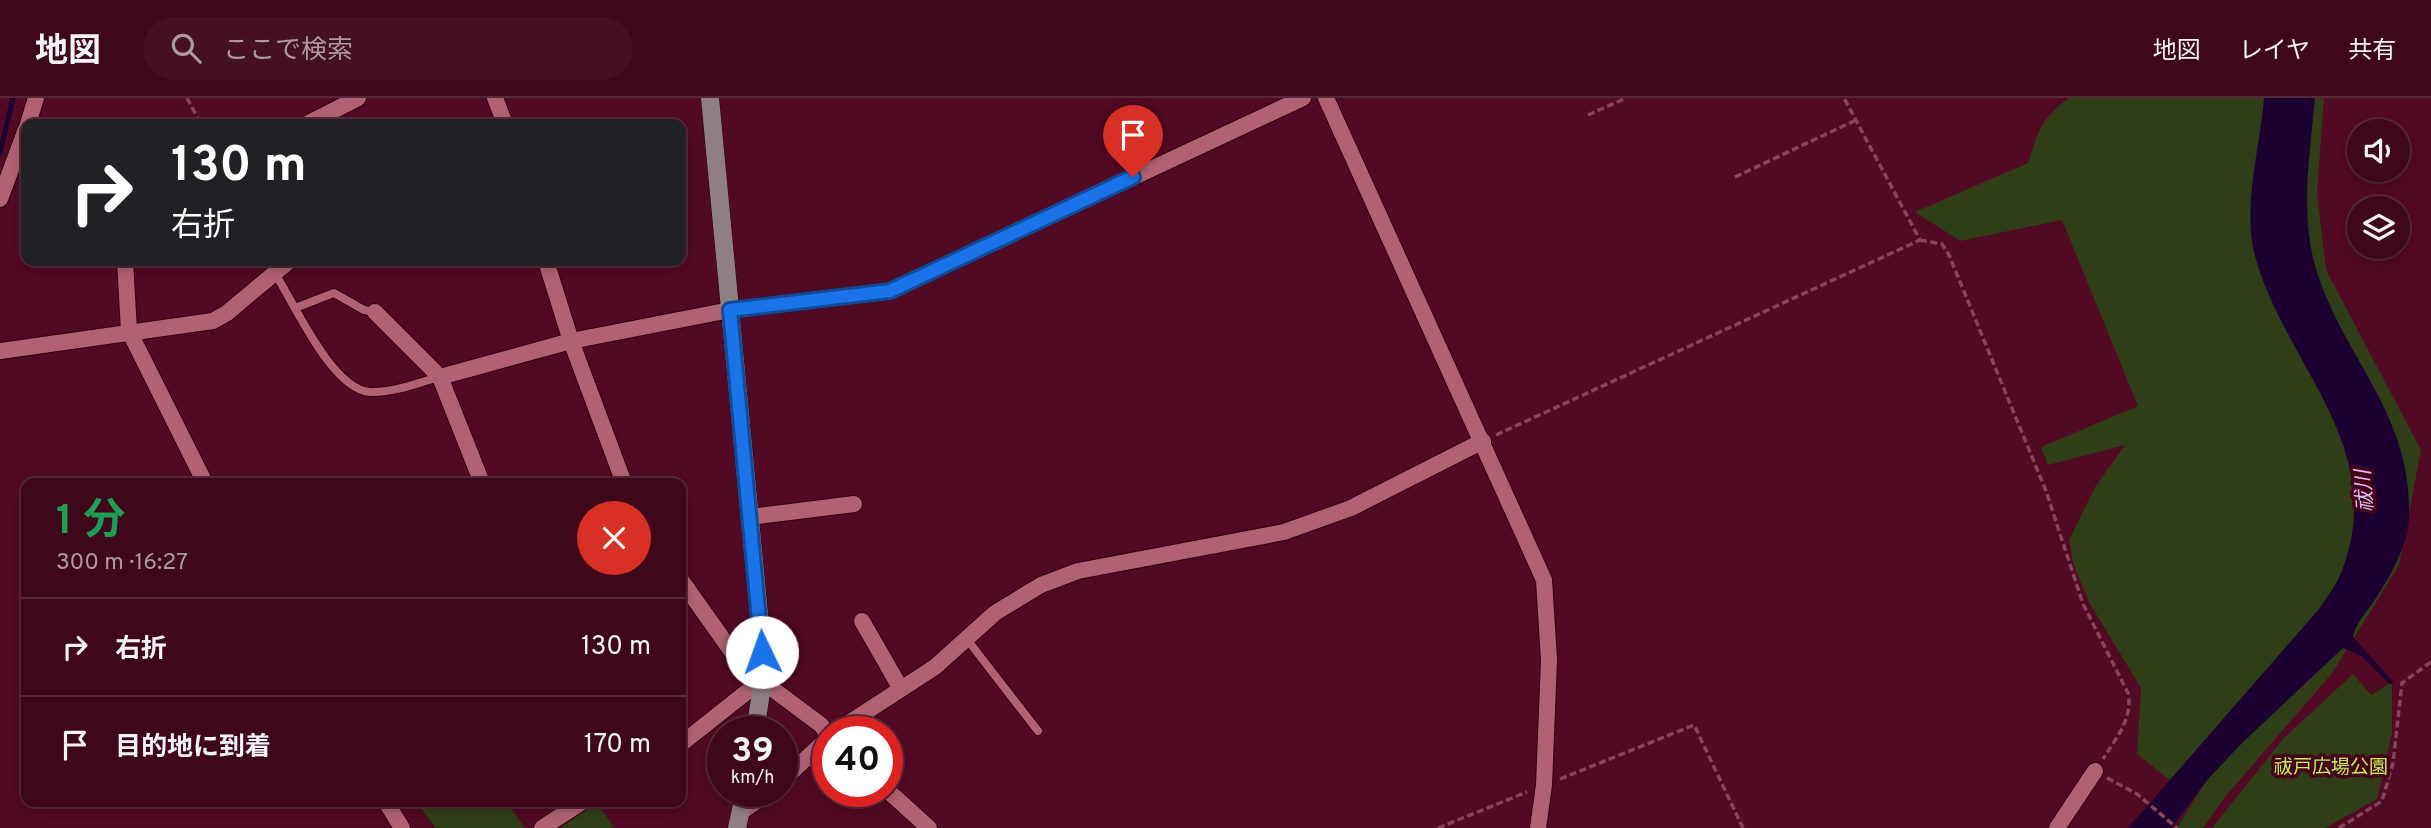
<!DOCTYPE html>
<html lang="ja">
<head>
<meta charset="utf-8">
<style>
	body { margin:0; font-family:Overpass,"Noto Sans JP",sans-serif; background:#451023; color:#f1f3f6; height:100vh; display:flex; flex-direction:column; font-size:26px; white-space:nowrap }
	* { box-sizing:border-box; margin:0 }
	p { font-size:23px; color:#ad99a2 }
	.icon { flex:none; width:38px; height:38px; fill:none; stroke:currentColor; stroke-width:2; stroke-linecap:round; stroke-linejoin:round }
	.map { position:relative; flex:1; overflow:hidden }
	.details { position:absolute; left:21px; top:380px; width:665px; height:329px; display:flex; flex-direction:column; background:#3e071a; border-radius:14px; box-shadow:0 4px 10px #0003,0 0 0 2px #572839 }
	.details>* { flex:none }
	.top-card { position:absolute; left:21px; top:21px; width:665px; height:147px; border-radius:14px; box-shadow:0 4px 10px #0003,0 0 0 2px #572839; background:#202124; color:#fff; overflow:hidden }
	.buttons { position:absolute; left:2347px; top:21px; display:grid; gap:14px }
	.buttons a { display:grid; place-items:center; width:63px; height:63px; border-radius:50%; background:#3e071a; box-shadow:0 4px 10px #0003,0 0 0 2px #572839; font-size:35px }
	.speed { position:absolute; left:707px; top:618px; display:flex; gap:14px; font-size:35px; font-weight:700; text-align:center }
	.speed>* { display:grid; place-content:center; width:91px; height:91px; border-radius:50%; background:#3e071a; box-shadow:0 4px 10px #0003,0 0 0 2px #572839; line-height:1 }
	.speed small { font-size:18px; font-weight:400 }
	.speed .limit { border:10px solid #d22; background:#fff; color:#111 }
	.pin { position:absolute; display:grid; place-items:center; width:60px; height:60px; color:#fff; margin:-72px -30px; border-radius:50% 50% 50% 0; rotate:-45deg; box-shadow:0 0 7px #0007 }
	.pin .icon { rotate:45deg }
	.me { position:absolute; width:77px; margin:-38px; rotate:357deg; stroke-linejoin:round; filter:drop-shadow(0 0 5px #0008) }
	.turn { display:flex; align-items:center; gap:24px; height:147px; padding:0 35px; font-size:32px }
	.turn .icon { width:91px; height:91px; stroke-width:2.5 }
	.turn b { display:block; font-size:49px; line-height:60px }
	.round { display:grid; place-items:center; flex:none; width:74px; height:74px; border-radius:37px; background:#451023 }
	.summary { display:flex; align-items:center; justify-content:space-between; height:119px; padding:0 35px }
	h1 { font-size:42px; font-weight:700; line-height:52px; color:#1e9e55 }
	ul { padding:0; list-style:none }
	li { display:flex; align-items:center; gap:21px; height:98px; padding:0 35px; border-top:2px solid #572839 }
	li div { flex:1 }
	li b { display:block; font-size:26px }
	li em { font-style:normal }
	header { display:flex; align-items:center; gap:42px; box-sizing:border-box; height:98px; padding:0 35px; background:#3e071a; border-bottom:2px solid #572839 }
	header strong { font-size:33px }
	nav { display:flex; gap:38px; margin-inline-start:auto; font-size:24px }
	.search { width:490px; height:63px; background:#451023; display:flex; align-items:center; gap:18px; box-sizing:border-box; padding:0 24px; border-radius:38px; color:#ad99a2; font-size:26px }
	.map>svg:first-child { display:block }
</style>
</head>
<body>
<header>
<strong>地図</strong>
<div class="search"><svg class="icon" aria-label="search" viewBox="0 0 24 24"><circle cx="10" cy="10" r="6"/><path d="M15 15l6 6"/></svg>ここで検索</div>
<nav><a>地図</a><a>レイヤ</a><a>共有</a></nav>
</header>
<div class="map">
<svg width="2431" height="730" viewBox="0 0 2431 730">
	<rect width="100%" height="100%" fill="#520923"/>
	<g fill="#303e17">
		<path d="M2069 0H2324L2317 94 2326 172 2421 352 2399 467 2333 574 2225 699 2203 730H2177L2201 691 2167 680 2137 656 2141 590 2090 506 2073 465 2069 442 2095 389 2125 347 2048 367 2041 349 2138 308 2062 122 1960 143 1915 114 2028 65C2038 34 2041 20 2069 0Z"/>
		<polygon points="2353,576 2371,597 2392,584 2392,636 2377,701 2325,730 2212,730 2283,641"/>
		<polygon points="416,704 506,704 525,730 436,730"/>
		<polygon points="597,704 614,730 560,730"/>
	</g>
	<path fill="#1d0032" d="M2264 0H2315C2310 56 2299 119 2317 174 2346 264 2413 317 2409 420 2408 447 2389 481 2374 503 2367 514 2355 526 2353 539L2394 585 2390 586 2361 558 2343 550 2242 645 2209 680 2171 730H2128L2319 511C2326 500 2336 488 2341 475 2391 350 2285 268 2255 158 2242 109 2260 50 2264 0Z"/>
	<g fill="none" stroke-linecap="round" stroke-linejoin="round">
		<polyline stroke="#1d0032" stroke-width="5" points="0,55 13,0"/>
		<g stroke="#2f000e" stroke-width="10">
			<g id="lane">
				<path d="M274 174C294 204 331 291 370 294 393 295 417 285 439 279"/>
				<polyline points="295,210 334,195 364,212 375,214"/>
				<polyline points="966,540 1038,633"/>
			</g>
		</g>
		<g stroke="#2f000e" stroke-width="18">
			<g id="street">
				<polyline points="495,0 505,26"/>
				<polyline points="1326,0 1544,482 1549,562 1544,687 1538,730"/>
				<polyline points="28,26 36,0"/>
				<polyline points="307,26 358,0"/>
				<polyline points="0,101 26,31"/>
				<polyline points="125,163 129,233 205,385"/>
				<polyline points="546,163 571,243 624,385"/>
				<polyline points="375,214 440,279 482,385"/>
				<polyline points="0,253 213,223 227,215 289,163"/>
				<polyline points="440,279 571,243 730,212 890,193 1303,0"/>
				<polyline points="750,419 854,406"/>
				<polyline points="681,482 742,568 821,627 828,637"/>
				<polyline points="862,523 901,591"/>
				<polyline points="835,634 935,569 995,515 1041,487 1078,473 1284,434 1351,410 1483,343"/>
				<polyline points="681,646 763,581"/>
				<polyline points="782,683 828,640"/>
				<polyline points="887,692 929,730"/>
				<polyline points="386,704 402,730"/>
				<polyline points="741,714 771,693"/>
				<polyline points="542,730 582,704"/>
				<polyline points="2057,730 2095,673"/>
			</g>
		</g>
		<g stroke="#2f000e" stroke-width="19">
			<g id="secondary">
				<polyline points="710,0 760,527 763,581 755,634"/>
				<polyline points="737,730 745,693"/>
			</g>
		</g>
		<g stroke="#85455a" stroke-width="3.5" stroke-dasharray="7 3.5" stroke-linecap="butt">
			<polyline points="187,0 201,26"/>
			<polyline points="1588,17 1626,0"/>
			<polyline points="1735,79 1856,22"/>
			<path d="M1920 142 1942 146 1949 157 2046 393 2083 506 2128 595C2133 621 2116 640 2103 661"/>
			<polyline points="1496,337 1920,142 1844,0"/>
			<polyline points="2107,680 2137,696 2177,730"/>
			<polyline points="1560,681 1694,627 1743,730"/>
			<polyline points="1438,730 1527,694"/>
			<polyline points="2339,730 2382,703 2393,665 2402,585 2431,564"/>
		</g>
		<use href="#lane" stroke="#b06173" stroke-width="8"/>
		<use href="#street" stroke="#b06173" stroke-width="16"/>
		<use href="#secondary" stroke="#8f7e86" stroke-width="18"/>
	</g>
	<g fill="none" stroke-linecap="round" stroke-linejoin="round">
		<g stroke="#114b97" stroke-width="18">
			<polyline id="route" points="762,554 730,212 890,193 1133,79"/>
		</g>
		<use href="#route" stroke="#1a73e8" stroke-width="12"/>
	</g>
	<g text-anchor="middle" stroke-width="7" stroke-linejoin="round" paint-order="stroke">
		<g font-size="19" fill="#bff358" stroke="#46001a">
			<text x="2331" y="675">祓戸広場公園</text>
		</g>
		<g font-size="21" font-style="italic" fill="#dbc3f7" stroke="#46001a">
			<text transform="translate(2364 393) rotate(-94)" y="7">祓川</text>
		</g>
	</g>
</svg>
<div class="buttons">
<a><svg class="icon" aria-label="sound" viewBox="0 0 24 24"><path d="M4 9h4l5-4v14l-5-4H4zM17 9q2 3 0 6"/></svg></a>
<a><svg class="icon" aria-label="layers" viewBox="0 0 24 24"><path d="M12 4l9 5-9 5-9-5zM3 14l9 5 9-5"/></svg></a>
</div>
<div class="speed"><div>39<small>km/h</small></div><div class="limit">40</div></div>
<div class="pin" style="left:1133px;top:79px;background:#d93025"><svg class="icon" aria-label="arrive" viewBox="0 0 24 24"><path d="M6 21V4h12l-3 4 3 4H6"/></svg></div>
<svg class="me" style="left:762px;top:554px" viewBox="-20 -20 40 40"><circle r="19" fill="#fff"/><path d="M0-13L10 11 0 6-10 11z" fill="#1a73e8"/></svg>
<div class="top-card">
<div class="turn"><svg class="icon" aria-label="right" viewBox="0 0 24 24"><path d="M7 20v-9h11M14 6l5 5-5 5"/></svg><div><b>130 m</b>右折</div></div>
</div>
<section class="details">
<div class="summary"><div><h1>1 分</h1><p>300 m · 16:27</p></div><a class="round" style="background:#d93025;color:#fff"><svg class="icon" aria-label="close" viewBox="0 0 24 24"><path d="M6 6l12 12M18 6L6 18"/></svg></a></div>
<ul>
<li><svg class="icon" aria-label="right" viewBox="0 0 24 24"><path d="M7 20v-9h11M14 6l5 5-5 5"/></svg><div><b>右折</b></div><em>130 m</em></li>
<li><svg class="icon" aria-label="arrive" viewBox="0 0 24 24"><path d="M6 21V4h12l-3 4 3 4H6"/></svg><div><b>目的地に到着</b></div><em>170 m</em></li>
</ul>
</section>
</div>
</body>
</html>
